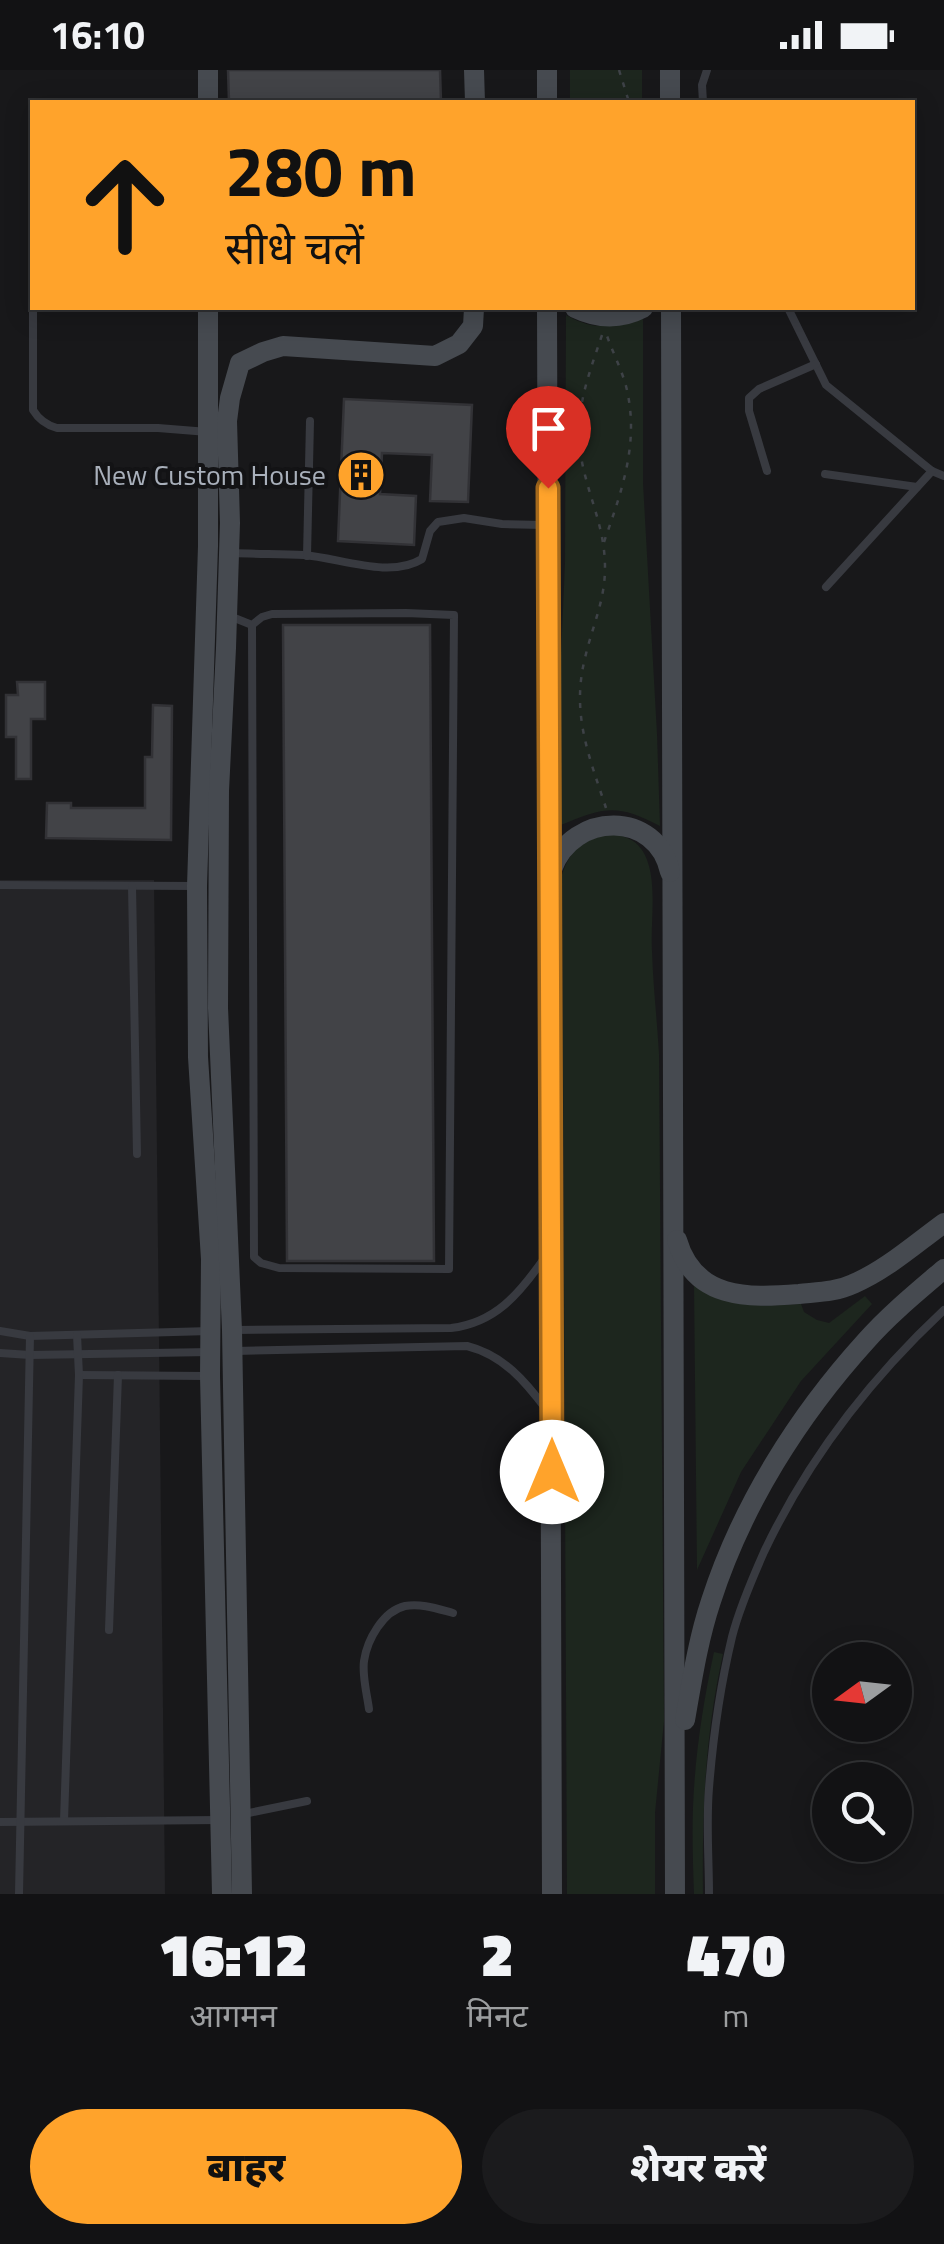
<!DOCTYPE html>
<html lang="hi">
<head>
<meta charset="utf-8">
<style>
	body { margin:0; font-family:"Titillium Web","Noto Sans Devanagari",sans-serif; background:#1b1b1d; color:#f1f3f6; height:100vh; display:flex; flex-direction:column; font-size:38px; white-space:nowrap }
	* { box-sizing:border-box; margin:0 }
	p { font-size:32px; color:#9c9ea0 }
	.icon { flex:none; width:55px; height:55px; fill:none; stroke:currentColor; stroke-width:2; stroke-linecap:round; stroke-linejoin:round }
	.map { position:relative; height:1824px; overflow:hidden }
	.details { display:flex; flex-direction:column; background:#121214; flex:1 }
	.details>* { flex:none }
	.top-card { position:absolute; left:30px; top:30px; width:885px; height:210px; border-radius:0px; box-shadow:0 5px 25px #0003,0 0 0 2px #313234; background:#ffa32b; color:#111; overflow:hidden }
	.needle { width:65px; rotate:255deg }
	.buttons { position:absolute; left:812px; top:1572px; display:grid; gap:20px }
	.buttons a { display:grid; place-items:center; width:100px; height:100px; border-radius:50%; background:#121214; box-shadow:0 5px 25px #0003,0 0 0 2px #313234; font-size:50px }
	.pin { position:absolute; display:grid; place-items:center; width:85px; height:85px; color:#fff; margin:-102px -42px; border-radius:50% 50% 50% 0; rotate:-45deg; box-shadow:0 0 10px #0007 }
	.pin .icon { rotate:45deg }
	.me { position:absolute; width:110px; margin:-55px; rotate:0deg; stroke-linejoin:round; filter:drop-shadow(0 0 8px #0008) }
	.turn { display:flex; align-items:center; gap:35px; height:210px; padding:0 30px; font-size:45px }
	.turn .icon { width:130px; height:130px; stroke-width:2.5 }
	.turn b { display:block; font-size:70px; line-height:85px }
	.eta { display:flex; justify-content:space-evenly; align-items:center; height:170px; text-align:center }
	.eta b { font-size:60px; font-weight:800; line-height:70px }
	.cta { display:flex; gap:20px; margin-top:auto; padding:20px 30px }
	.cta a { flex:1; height:115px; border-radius:60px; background:#ffa32b; color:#111; font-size:40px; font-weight:800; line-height:115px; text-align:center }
	.cta a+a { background:#1b1b1d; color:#f1f3f6 }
	.status { display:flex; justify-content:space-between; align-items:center; height:70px; padding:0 50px; background:#121214; direction:ltr }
	.status svg { height:28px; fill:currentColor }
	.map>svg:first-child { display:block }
</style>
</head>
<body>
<div class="status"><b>16:10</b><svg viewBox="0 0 49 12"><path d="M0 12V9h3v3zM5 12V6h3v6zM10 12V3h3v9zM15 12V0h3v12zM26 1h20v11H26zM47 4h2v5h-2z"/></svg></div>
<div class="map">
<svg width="944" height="1824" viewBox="0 0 944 1824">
	<rect width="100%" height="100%" fill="#18181a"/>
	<polygon fill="#242427" points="0,810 154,810 165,1824 0,1824"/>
	<g fill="#1d261e">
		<rect x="570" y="0" width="72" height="32"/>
		<path d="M643 243V413L657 664 660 756C615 732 603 738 558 756L557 678 565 493 566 245C598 263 611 256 643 243Z"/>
		<path d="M608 764C622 765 634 768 642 780 659 805 650 851 652 881 653 915 657 949 659 984L664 1651 655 1743V1824H567L562 805C570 780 582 771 608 764Z"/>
		<path d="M694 1215C736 1239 755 1236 801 1234L804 1242 817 1250 829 1253 865 1226 872 1234 801 1311 741 1402 697 1500Z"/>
		<path d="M714 1582 723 1584C705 1664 702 1743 703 1824H694C693 1795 692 1766 693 1737 695 1685 703 1633 714 1582Z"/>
	</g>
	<g fill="#424347" stroke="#323236" stroke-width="2.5">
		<polygon points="228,0 440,0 441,32 229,32"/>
		<polygon points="344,329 472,335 468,432 430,431 432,385 382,383 380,424 416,426 414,475 338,471"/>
		<polygon points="283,555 430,555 434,1191 287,1191"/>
		<polygon points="17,612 45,612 45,649 31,649 31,709 16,709 16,667 6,667 6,625 18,625"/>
		<polygon points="153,635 172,636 171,770 46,768 47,733 71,733 71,738 145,738 145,687 152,687"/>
	</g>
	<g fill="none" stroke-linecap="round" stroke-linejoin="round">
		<g stroke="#3e4247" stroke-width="2.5" stroke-dasharray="5 8" stroke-linecap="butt">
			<polyline points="619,0 629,32"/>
			<path d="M602 265C586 313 571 349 584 401 592 435 605 461 605 498 605 531 592 557 585 588 571 644 589 686 606 738"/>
			<path d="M604 472C622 420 640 372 626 316 621 298 612 281 606 263"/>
		</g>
		<g stroke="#383a40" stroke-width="8">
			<polyline points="703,32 702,15 707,0"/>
			<path d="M33 238V340C39 350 46 355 57 358H158L208 362"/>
			<polyline points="788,238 826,315 932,401 944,406"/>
			<polyline points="767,401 749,341 749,328 759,319 816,294"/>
			<polyline points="825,404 917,417"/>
			<path d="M232 483C256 484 280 484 304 485 340 488 390 509 422 489L430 461 438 452 464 448 502 454 544 455"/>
			<polyline points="307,486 310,351"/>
			<polyline points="826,517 932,401"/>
			<polyline points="232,547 252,555 254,1187 261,1193 279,1198 449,1199 454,545 406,543 272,544 262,547 252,555"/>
			<polyline points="0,815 197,816"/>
			<polyline points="132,816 137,1084"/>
			<path d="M234 1260 451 1258C495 1253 519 1224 543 1190"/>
			<polyline points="0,1261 30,1266 210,1261"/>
			<path d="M235 1281 467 1276C503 1285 525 1311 546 1339"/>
			<polyline points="0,1283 30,1285 211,1282"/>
			<polyline points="79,1305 206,1306"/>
			<polyline points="109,1560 118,1305"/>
			<path d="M369 1639C367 1624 362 1606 364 1591 367 1570 383 1541 405 1536 421 1533 438 1539 453 1543"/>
			<polyline points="244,1744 307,1731"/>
			<polyline points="64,1751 79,1305 77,1265"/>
			<polyline points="0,1752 220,1750"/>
			<polyline points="19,1824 30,1266"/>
			<path d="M709 1824C709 1789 706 1753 709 1718 713 1667 720 1617 732 1567 739 1539 752 1509 764 1482 808 1389 869 1310 944 1240"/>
		</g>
		<g stroke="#464a50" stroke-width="20">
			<polyline points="208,0 208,32"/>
			<polyline points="474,0 475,32"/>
			<polyline points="547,0 547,32"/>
			<polyline points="670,0 670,32"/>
			<polyline points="208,238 208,476 197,816 198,987 211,1189 210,1306 222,1824"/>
			<polyline points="547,238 552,1824"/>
			<path d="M575 238C598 249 620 250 643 238"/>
			<polyline points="671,238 675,1824"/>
			<path d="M552 799C573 741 657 740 670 802"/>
			<path d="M677 1170C694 1230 748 1228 799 1224 818 1222 836 1222 853 1214 886 1200 915 1174 944 1153"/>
			<path d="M685 1650C692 1610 698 1570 711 1531 742 1435 798 1346 866 1271 889 1245 917 1222 944 1199"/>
			<polyline points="242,1824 232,1260 218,938 219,721 226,578 230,453 227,351 230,328 240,293 263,282 283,276 435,286 459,274 473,256 474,238"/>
		</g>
	</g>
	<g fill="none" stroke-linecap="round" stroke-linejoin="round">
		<g stroke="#a66a1c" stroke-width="25">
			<polyline id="route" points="548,418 552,1402"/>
		</g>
		<use href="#route" stroke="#ffa32b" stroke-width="18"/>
	</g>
	<defs>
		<g id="building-disc" transform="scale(2.5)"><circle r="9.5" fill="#ffa32b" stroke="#131315"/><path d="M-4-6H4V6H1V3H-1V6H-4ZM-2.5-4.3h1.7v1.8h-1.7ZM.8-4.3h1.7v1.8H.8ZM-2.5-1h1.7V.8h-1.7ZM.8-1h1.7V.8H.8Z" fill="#111"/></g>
	</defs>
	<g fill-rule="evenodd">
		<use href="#building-disc" x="361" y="405"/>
	</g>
	<g text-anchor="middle" stroke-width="8" stroke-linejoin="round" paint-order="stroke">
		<g font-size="28" fill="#a9b0bb" stroke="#131315" text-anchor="end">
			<text x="326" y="415">New Custom House</text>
		</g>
	</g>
</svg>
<div class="buttons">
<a><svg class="needle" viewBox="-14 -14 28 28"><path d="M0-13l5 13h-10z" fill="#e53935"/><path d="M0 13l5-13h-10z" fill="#9c9ea0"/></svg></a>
<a><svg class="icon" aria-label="search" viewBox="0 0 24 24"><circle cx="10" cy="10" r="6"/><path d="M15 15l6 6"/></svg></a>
</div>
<div class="pin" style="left:548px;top:418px;background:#d93025"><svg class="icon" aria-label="arrive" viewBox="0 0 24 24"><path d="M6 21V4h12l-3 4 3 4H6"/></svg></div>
<svg class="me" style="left:552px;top:1402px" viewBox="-20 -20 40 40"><circle r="19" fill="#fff"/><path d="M0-13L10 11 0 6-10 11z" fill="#ffa32b"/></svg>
<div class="top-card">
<div class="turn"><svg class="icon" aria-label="ahead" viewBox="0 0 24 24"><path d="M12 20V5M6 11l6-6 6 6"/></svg><div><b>280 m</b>सीधे चलें</div></div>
</div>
</div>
<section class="details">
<div class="eta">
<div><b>16:12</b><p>आगमन</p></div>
<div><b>2</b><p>मिनट</p></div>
<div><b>470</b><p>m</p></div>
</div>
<div class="cta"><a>बाहर</a><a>शेयर करें</a></div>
</section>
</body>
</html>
